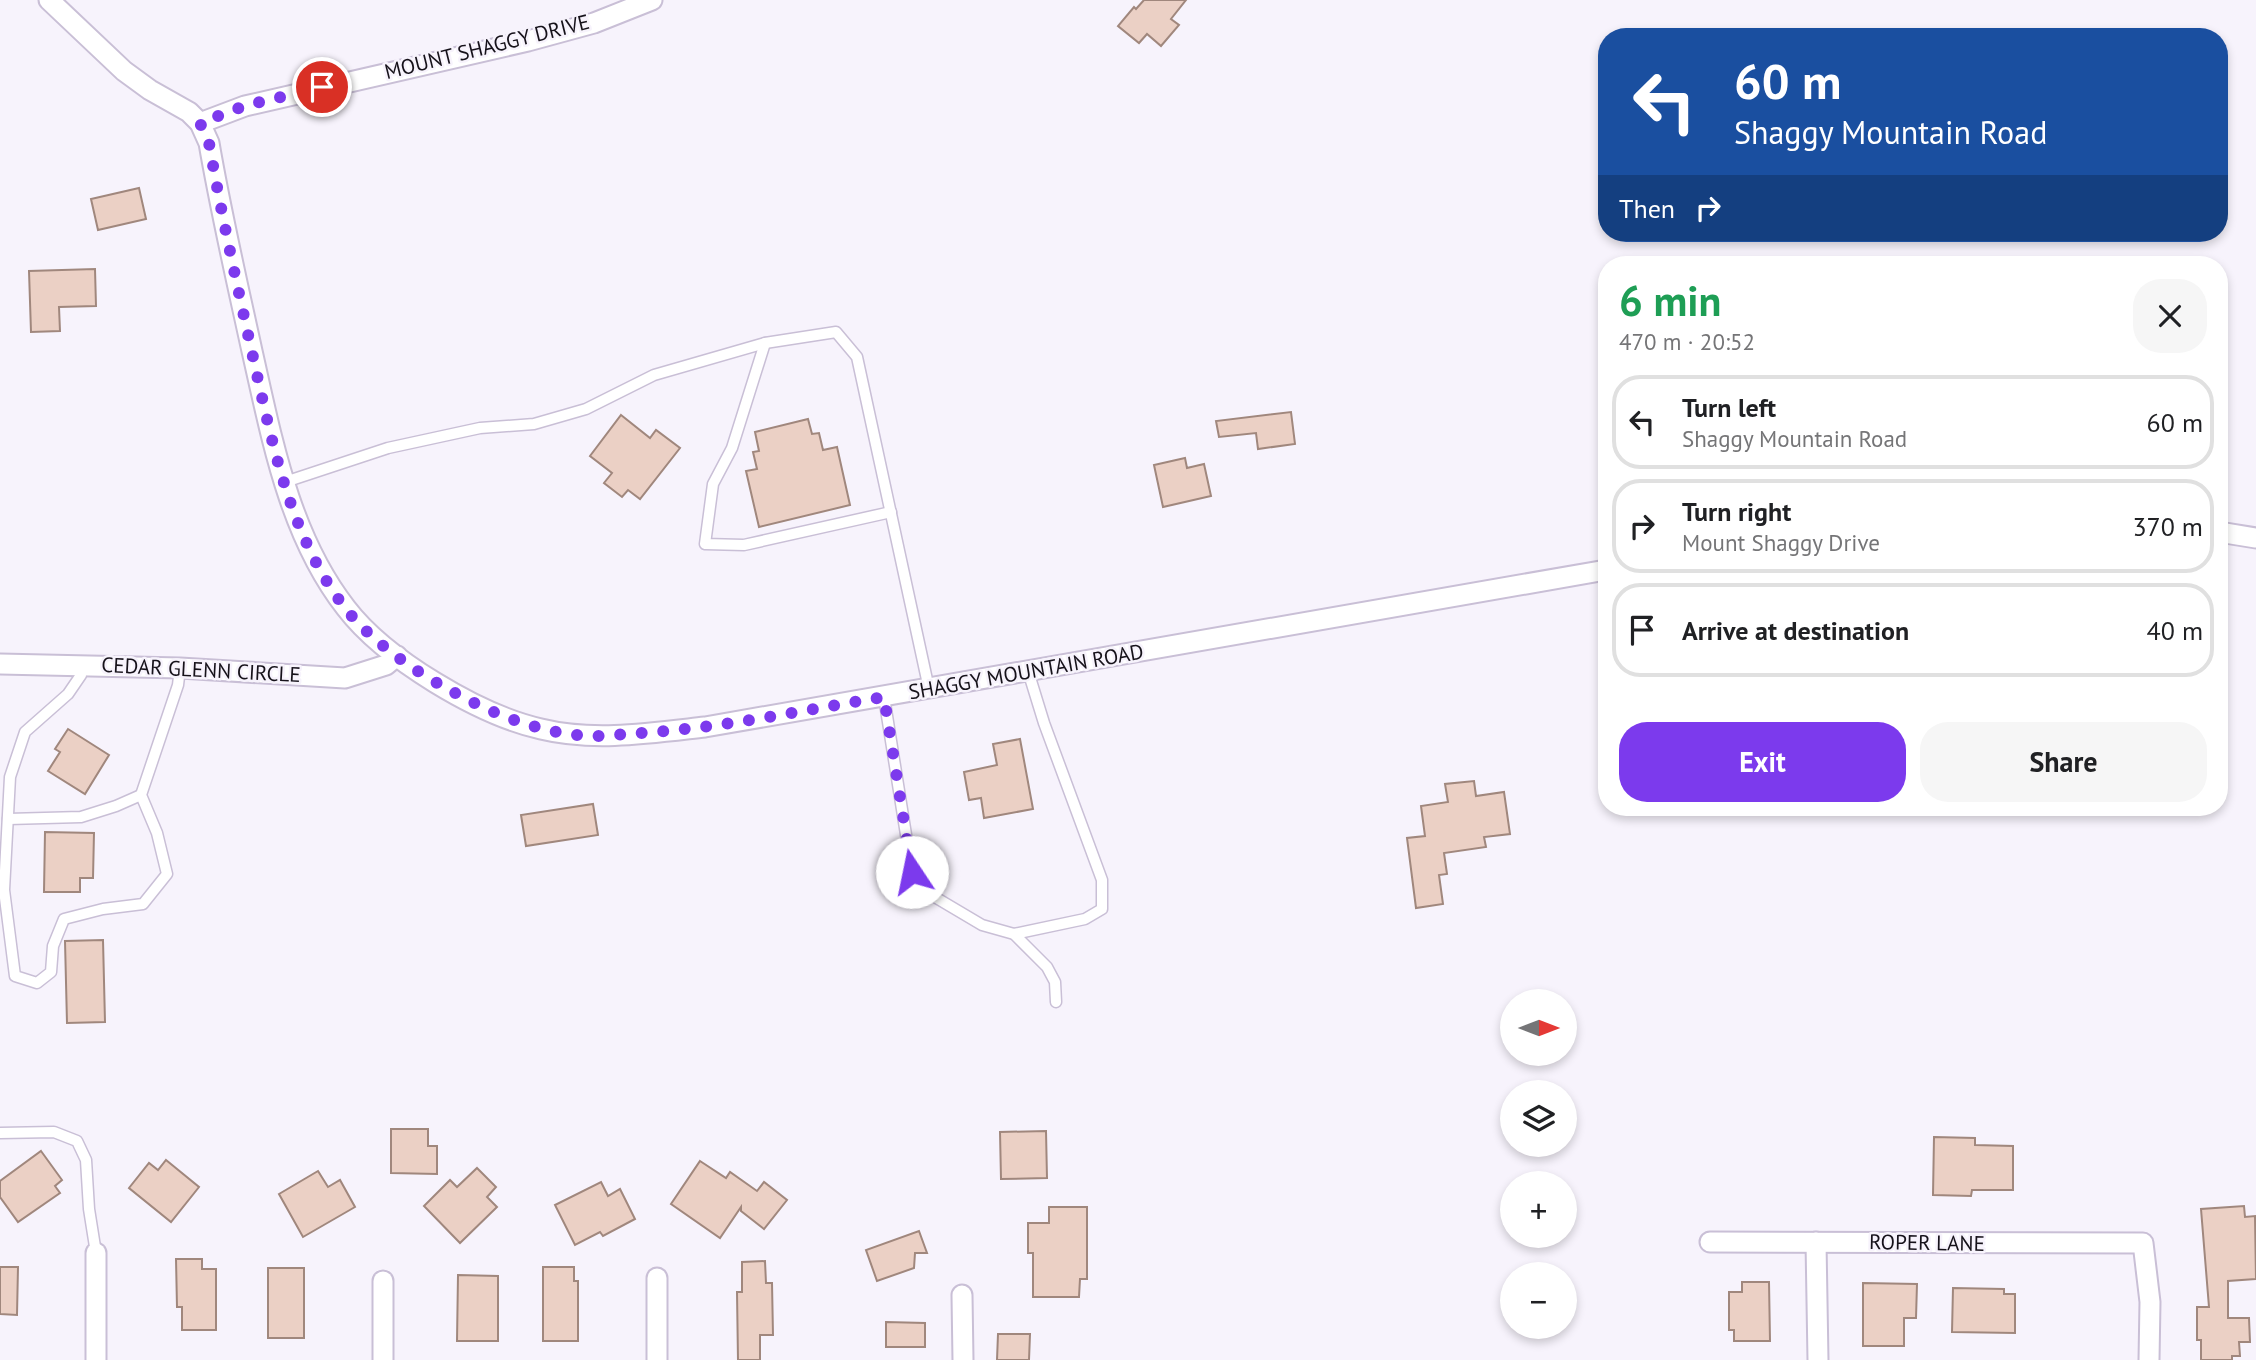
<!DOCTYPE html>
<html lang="en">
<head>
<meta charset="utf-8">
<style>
	body { margin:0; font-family:"PT Sans",sans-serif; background:#f6f6f6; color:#202124; height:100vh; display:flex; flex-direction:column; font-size:26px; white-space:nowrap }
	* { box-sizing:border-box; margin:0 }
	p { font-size:23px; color:#757577 }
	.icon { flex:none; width:38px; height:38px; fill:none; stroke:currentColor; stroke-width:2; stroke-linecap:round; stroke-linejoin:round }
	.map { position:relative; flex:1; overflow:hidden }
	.panel { position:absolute; left:1598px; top:256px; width:630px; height:560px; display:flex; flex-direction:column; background:#fff; border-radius:28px; box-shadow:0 4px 10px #0003 }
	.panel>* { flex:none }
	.top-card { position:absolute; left:1598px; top:28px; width:630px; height:214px; border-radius:28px; box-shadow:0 4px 10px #0003; background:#1a4fa0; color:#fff; overflow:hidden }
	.needle { width:46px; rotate:90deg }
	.controls { position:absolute; left:1500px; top:989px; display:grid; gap:14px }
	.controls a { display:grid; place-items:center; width:77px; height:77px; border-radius:50%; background:#fff; box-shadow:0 4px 10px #0003; font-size:35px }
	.pin { position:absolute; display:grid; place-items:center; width:60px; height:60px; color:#fff; margin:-30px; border:4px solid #fff; border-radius:50%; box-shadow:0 2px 7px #0007 }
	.me { position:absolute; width:77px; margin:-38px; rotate:349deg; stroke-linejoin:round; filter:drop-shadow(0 0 5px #0008) }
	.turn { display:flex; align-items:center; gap:24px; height:147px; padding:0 21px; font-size:32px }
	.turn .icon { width:91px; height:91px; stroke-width:2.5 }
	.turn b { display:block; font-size:49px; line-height:60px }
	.then { display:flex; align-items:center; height:66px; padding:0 21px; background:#0003; gap:14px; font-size:26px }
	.round { display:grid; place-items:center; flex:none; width:74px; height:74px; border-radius:28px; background:#f6f6f6 }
	.head { display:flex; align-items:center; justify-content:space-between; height:119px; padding:0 21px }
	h1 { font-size:42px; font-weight:800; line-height:52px; color:#1e9e55 }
	.button { display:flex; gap:14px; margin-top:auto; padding:14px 21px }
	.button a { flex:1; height:80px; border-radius:28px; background:#7c3aed; color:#fff; font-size:28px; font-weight:800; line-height:80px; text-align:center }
	.button a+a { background:#f6f6f6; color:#202124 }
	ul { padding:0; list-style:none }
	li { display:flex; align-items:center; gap:21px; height:94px; margin:0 14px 10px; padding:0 7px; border:4px solid #e0e0e0; border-radius:28px }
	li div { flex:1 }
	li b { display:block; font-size:26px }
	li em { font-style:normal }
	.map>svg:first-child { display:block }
</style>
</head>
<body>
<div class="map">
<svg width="2256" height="1360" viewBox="0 0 2256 1360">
	<rect width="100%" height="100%" fill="#f7f3fc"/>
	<g fill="#ebd0c5" stroke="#a0877d" stroke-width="2">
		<polygon points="1144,0 1186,0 1171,19 1179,25 1161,46 1147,34 1139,43 1118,26 1134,7 1136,9"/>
		<polygon points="139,188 146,219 98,230 91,199"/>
		<polygon points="95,269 96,306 59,307 60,331 31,332 29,271"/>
		<polygon points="1291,412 1295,444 1258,449 1256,433 1219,437 1216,421"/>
		<polygon points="621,415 650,438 656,430 680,448 640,499 628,490 622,497 604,483 612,473 590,456"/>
		<polygon points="808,419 812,434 819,433 823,450 837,447 850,505 759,527 746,471 757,469 753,452 759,451 755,432"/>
		<polygon points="1185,458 1187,468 1204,464 1211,496 1163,507 1154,465"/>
		<polygon points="68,729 109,755 85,794 48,771 60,752 55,749"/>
		<polygon points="1020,739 1033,809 984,818 981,798 969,800 964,772 997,765 993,744"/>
		<polygon points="1474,781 1476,796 1504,792 1510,834 1484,837 1486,847 1444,853 1447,874 1439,875 1443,904 1416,908 1407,838 1425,836 1421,806 1448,802 1445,784"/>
		<polygon points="593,804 598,835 526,846 521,815"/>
		<polygon points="45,832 94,833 93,878 80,878 80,892 44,892"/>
		<polygon points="103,940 105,1022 67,1023 65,941"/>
		<polygon points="391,1129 428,1129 428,1146 437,1146 437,1174 391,1173"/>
		<polygon points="1046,1131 1047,1178 1001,1179 1000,1132"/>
		<polygon points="1934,1137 1975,1138 1975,1145 2013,1146 2013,1190 1972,1190 1971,1196 1933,1195"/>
		<polygon points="41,1151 62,1180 55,1186 60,1193 18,1222 0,1197 0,1181"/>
		<polygon points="166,1160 199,1187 171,1222 129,1188 149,1163 158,1170"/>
		<polygon points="700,1161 726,1178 730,1172 757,1191 764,1182 787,1200 764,1229 741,1211 741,1207 720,1238 671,1204"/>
		<polygon points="477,1168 496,1187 487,1197 497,1207 460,1243 424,1206 450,1180 457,1187"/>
		<polygon points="318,1171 328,1187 340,1180 355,1207 303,1237 279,1194"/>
		<polygon points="601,1182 608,1196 620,1189 635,1219 603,1236 600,1232 575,1245 555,1205"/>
		<polygon points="2244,1206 2245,1217 2255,1216 2256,1279 2228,1281 2228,1318 2249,1318 2250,1342 2239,1342 2240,1356 2232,1356 2232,1360 2201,1360 2201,1340 2197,1340 2197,1307 2209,1307 2201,1209"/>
		<polygon points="1049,1207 1087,1207 1087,1279 1080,1279 1079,1297 1033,1297 1033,1253 1028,1253 1028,1223 1049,1223"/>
		<polygon points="919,1231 927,1253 915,1253 914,1268 877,1281 866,1250"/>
		<polygon points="176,1259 202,1259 202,1269 216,1269 216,1330 182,1330 182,1307 177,1307"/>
		<polygon points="765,1261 766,1283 772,1283 773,1335 760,1335 760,1360 738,1360 737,1292 742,1292 742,1262"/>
		<polygon points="0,1267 18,1267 17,1315 0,1314"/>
		<polygon points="543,1267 574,1267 574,1281 578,1281 578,1341 543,1341"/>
		<rect x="268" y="1268" width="36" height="70"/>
		<polygon points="458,1275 498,1276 498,1341 457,1341"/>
		<polygon points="1742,1282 1769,1282 1770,1341 1734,1341 1734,1330 1729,1330 1729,1292 1742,1292"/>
		<polygon points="1863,1283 1917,1284 1916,1318 1904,1318 1904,1346 1863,1346"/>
		<polygon points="1953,1288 2004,1289 2004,1294 2015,1294 2015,1333 1952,1332"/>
		<polygon points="886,1322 925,1323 925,1347 886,1347"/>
		<polygon points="998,1334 1030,1334 1029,1360 997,1360"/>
	</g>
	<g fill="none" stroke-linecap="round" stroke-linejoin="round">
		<g stroke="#c9bfd6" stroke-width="13">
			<g id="service">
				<polyline points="765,343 732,448 713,484 705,544 744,545 891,512"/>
				<polyline points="285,482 388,448 480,428 534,424 586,409 654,375 765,343 836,332 857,357 929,689"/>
				<polyline points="81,665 81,675 68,694 25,732 10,777 4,890 15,976 37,983 51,972 53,946 64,919 103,909 143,904 167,874 157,833 141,795 178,685 180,668"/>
				<polyline points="884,697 912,872 928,893 982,925 1014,934 1047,967 1055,982 1056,1002"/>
				<polyline points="8,819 81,817 116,806 141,795"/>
				<polyline points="1014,934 1085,919 1102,909 1102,880 1044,723 1028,671"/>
				<polyline points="0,1133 54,1132 77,1141 86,1160 89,1209 96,1253"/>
			</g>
		</g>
		<g stroke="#c9bfd6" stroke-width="23">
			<g id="minor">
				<path d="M49 0 124 71 150 90 189 112 200 123 209 143C221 213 237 282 252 351 272 439 289 535 346 608 385 659 479 715 541 729 594 742 652 733 705 727L1606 570"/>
				<polyline points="200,123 245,106 528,41 594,23 652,0"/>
				<polyline points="2219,532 2256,538"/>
				<polyline points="0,664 180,668 345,678 386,665 397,656"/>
				<polyline points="1710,1242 2143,1243 2150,1302 2149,1360"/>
				<polyline points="1816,1242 1818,1360"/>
				<polyline points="96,1253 96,1360"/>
				<polyline points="657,1278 657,1360"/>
				<polyline points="383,1281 383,1360"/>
				<polyline points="962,1295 963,1360"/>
			</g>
		</g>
		<use href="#service" stroke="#fff" stroke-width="10"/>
		<use href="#minor" stroke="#fff" stroke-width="19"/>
	</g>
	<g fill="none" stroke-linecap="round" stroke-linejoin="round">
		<path stroke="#7c3aed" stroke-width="12" stroke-dasharray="0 21.6" d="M322 87 244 106 200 123 209 143C221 212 236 280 251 348 271 436 288 534 345 608 373 643 416 672 455 693 497 716 543 734 592 736 608 736 624 734 640 733 722 728 803 710 884 697L912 872"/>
	</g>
	<g text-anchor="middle" stroke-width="5" stroke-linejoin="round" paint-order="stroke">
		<g font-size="21" fill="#16121a" stroke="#f7f3fc">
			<text transform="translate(487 47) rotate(-14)" y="7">MOUNT SHAGGY DRIVE</text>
			<text transform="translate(201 670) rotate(3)" y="7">CEDAR GLENN CIRCLE</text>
			<text transform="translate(1026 672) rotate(-10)" y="7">SHAGGY MOUNTAIN ROAD</text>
			<text transform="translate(1927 1243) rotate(1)" y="7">ROPER LANE</text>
		</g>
	</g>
</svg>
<div class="controls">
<a><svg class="needle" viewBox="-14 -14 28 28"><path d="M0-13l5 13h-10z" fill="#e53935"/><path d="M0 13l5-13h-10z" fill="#757577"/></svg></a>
<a><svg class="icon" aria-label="layers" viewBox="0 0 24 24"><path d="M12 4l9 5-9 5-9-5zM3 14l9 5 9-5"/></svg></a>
<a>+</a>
<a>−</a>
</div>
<div class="pin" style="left:322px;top:87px;background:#d93025"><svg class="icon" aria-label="arrive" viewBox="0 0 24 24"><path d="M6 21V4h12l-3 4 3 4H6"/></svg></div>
<svg class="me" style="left:912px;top:872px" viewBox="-20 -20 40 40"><circle r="19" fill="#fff"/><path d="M0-13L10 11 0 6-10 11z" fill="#7c3aed"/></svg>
<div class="top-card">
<div class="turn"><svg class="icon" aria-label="left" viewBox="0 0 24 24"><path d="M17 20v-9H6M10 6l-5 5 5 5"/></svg><div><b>60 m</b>Shaggy Mountain Road</div></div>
<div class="then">Then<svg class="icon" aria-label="right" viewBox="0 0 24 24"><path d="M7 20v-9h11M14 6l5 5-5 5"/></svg></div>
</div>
<section class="panel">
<div class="head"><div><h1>6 min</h1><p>470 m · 20:52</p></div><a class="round"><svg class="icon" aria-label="close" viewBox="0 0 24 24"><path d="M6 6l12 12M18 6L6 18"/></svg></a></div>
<ul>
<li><svg class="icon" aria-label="left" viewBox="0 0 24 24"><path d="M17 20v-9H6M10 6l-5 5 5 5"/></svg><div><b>Turn left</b><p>Shaggy Mountain Road</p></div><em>60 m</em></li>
<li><svg class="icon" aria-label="right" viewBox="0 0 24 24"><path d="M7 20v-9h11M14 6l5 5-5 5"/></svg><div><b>Turn right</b><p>Mount Shaggy Drive</p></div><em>370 m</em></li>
<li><svg class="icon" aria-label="arrive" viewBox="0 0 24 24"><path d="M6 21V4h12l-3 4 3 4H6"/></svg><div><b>Arrive at destination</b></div><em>40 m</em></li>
</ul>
<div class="button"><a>Exit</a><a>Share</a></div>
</section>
</div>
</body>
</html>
